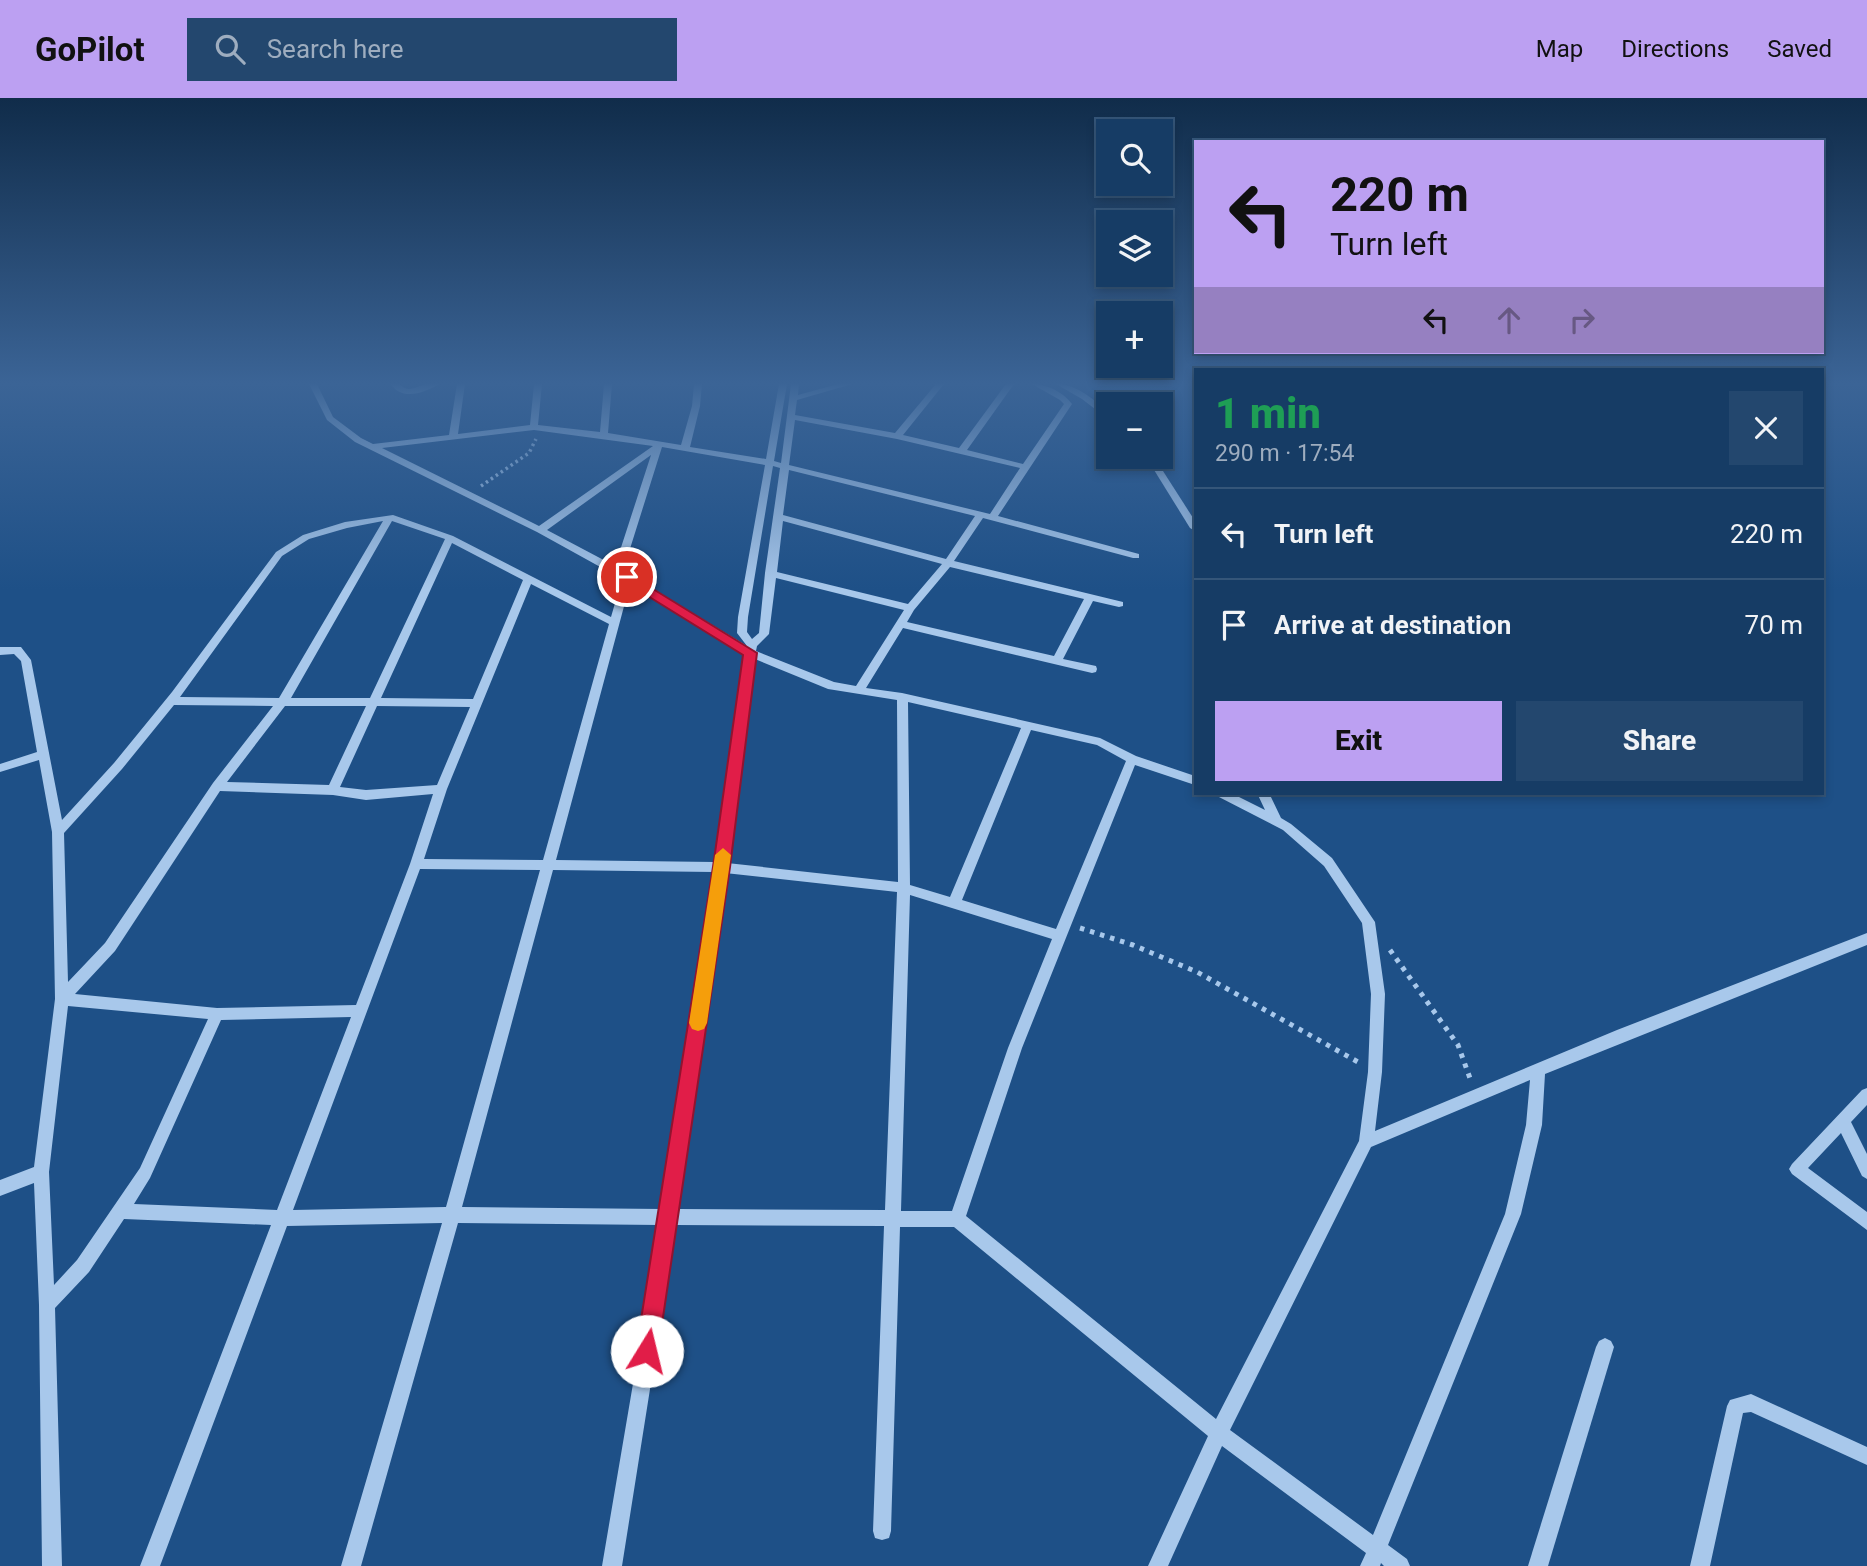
<!DOCTYPE html>
<html lang="en">
<head>
<meta charset="utf-8">
<style>
	body { margin:0; font-family:Roboto,sans-serif; background:#23476e; color:#f1f3f6; height:100vh; display:flex; flex-direction:column; font-size:26px; white-space:nowrap }
	* { box-sizing:border-box; margin:0 }
	p { font-size:23px; color:#9eadbf }
	.icon { flex:none; width:38px; height:38px; fill:none; stroke:currentColor; stroke-width:2; stroke-linecap:round; stroke-linejoin:round }
	.map { position:relative; flex:1; overflow:hidden }
	.drawer { position:absolute; left:1194px; top:270px; width:630px; height:427px; display:flex; flex-direction:column; background:#163c65; border-radius:0px; box-shadow:0 4px 10px #0003,0 0 0 2px #355679 }
	.drawer>* { flex:none }
	.top-card { position:absolute; left:1194px; top:42px; width:630px; height:214px; border-radius:0px; box-shadow:0 4px 10px #0003,0 0 0 2px #355679; background:#bca0f2; color:#111; overflow:hidden }
	.fabs { position:absolute; left:1096px; top:21px; display:grid; gap:14px }
	.fabs a { display:grid; place-items:center; width:77px; height:77px; border-radius:0px; background:#163c65; box-shadow:0 4px 10px #0003,0 0 0 2px #355679; font-size:35px }
	.pin { position:absolute; display:grid; place-items:center; width:60px; height:60px; color:#fff; margin:-30px; border:4px solid #fff; border-radius:50%; box-shadow:0 2px 7px #0007 }
	.me { position:absolute; width:77px; margin:-38px; rotate:9deg; stroke-linejoin:round; filter:drop-shadow(0 0 5px #0008) }
	.turn { display:flex; align-items:center; gap:24px; height:147px; padding:0 21px; font-size:32px }
	.turn .icon { width:91px; height:91px; stroke-width:2.5 }
	.turn b { display:block; font-size:49px; line-height:60px }
	.lanes { display:flex; align-items:center; height:66px; padding:0 21px; background:#0003; justify-content:center; gap:35px; direction:ltr }
	.lanes .off { opacity:.35 }
	.round { display:grid; place-items:center; flex:none; width:74px; height:74px; border-radius:0px; background:#23476e }
	.headline { display:flex; align-items:center; justify-content:space-between; height:119px; padding:0 21px }
	h1 { font-size:42px; font-weight:800; line-height:52px; color:#1e9e55 }
	.button { display:flex; gap:14px; margin-top:auto; padding:14px 21px }
	.button a { flex:1; height:80px; border-radius:0px; background:#bca0f2; color:#111; font-size:28px; font-weight:800; line-height:80px; text-align:center }
	.button a+a { background:#23476e; color:#f1f3f6 }
	ul { padding:0; list-style:none }
	li { display:flex; align-items:center; gap:21px; height:91px; padding:0 21px; border-top:2px solid #355679 }
	li div { flex:1 }
	li b { display:block; font-size:26px }
	li em { font-style:normal }
	header { display:flex; align-items:center; gap:42px; box-sizing:border-box; height:98px; padding:0 35px; background:#bca0f2; color:#111 }
	header strong { font-size:33px }
	nav { display:flex; gap:38px; margin-inline-start:auto; font-size:24px }
	.search { width:490px; height:63px; background:#23476e; display:flex; align-items:center; gap:18px; box-sizing:border-box; padding:0 24px; border-radius:0px; color:#9eadbf; font-size:26px }
	.map>svg:first-child { display:block }
</style>
</head>
<body>
<header>
<strong>GoPilot</strong>
<div class="search"><svg class="icon" aria-label="search" viewBox="0 0 24 24"><circle cx="10" cy="10" r="6"/><path d="M15 15l6 6"/></svg>Search here</div>
<nav><a>Map</a><a>Directions</a><a>Saved</a></nav>
</header>
<div class="map">
<svg width="1867" height="1468" viewBox="0 0 1867 1468">
	<rect width="100%" height="100%" fill="#1e5087"/>
	<g fill="none" stroke-linecap="round" stroke-linejoin="round">
		<polyline stroke="#a8c8eb" stroke-width="3.5" stroke-dasharray="2.5 3.5" stroke-linecap="butt" points="481,388 529,355 536,341"/>
		<g stroke="#a8c8eb" stroke-width="5" stroke-dasharray="4.5 6" stroke-linecap="butt">
			<polyline points="1080,830 1133,847 1197,874 1358,964"/>
			<polyline points="1390,852 1458,947 1471,983"/>
		</g>
		<g fill="#a8c8eb" fill-rule="evenodd">
			<path d="M309 286H317L333 319 361 340 373 346 449 337 457 286H465L458 336 530 327 534 286H542L538 327 600 334 604 286H612L608 335 681 347 692 308 694 286H702L700 308 690 349 766 361 779 286H787L774 363 781 365 791 286H799L798 297 838 286H852L797 302 795 317 895 335 936 286H944L903 337 959 350 1006 286H1014L967 352 1023 366 1064 306 1060 302 1032 286C1047 286 1063 294 1072 306L998 418 1139 456V460H1133L983 420 954 463 1123 504V508L1119 509 1093 503 1063 561 1096 568 1097 571 1096 574 1092 575 903 530 866 590 902 595 1100 640 1136 658 1195 678V687L1135 667 1022 950 966 1118 1216 1321 1359 1043 1368 974 1371 896 1362 825 1324 768 1283 732 1217 698 1215 695H1231L1265 712 1257 695H1269L1281 720 1291 726 1332 760 1375 824 1385 896 1382 974 1375 1033 1617 932 1867 835V847L1545 976 1542 1027 1521 1116 1388 1447 1407 1461 1410 1468H1384L1381 1465 1380 1468H1360L1366 1455 1222 1348 1168 1468H1148L1208 1338 954 1129H900L891 1433 889 1440 882 1442 875 1440 873 1433 884 1128 676 1127 622 1468H602L660 1127 458 1125 361 1468H341L442 1125 287 1128 160 1468H140L271 1127 124 1121 89 1174 55 1210 62 1468H42L39 1207 34 1085 0 1098V1082L34 1069 55 901 52 734 39 662 0 674V666L37 654 21 563 14 556 0 557V549H21L31 562 62 722 114 665 172 594 276 454 303 437 345 424 393 417 453 438 611 519 622 481 537 434 355 344 327 322ZM795 322 897 341 1020 370 990 416 789 367ZM534 332 653 348 539 428 382 350ZM662 349 765 367 738 519 737 535 747 548 623 473ZM651 357 615 468 547 432ZM773 368 780 370 765 475 759 535 752 541 747 534 748 519ZM789 372 975 418 946 461 783 417ZM383 423 279 600 180 599 282 458 309 441 347 430ZM392 423 445 441 370 600H291ZM783 423 942 466 908 506 777 474ZM452 445 523 482 473 601 381 600ZM950 469 1084 501 1054 558 907 524 914 512ZM776 480 904 512 856 588 834 584 756 553 757 548 769 536ZM531 486 609 526 543 762 424 761 447 691ZM630 486 746 556 714 764 556 762ZM755 561 828 591 897 602 898 784 727 765ZM908 604 1021 630 950 799 910 787ZM174 607 273 608 213 685 105 845 68 884 64 735 122 671ZM285 608H366L329 687 227 684ZM377 608 470 609 437 687 366 692 340 689ZM1031 632 1097 647 1126 663 1056 831 962 802ZM220 693 333 697 366 702 433 696 410 766 356 907 217 910 75 896 115 853ZM420 771 540 772 446 1109 293 1112ZM553 772 713 774 662 1111 462 1109ZM725 775 897 794 885 1112 678 1111ZM910 797 1052 841 1008 950 952 1113H901ZM68 908 208 921 140 1070 77 1162 54 1187 49 1074ZM351 919 277 1112 134 1106 150 1080 221 922ZM1530 982 1526 1027 1505 1116 1373 1437 1230 1332 1371 1049Z"/>
			<path d="M391 286H399C410 296 415 288 427 286 431 286 436 286 440 286 425 294 402 304 391 286Z"/>
			<path d="M1056 286C1077 286 1093 301 1108 314V321L1082 301Z"/>
			<polygon points="1146,359 1154,359 1195,423 1195,433 1190,430"/>
			<polygon points="1867,990 1867,1007 1851,1024 1867,1056 1867,1081 1862,1078 1841,1035 1808,1070 1867,1114 1867,1132 1792,1076 1789,1071 1792,1066 1862,992"/>
			<polygon points="1605,1240 1611,1243 1614,1249 1548,1468 1528,1468 1596,1249 1599,1243"/>
			<polygon points="1751,1296 1867,1349 1867,1367 1751,1314 1743,1315 1710,1468 1690,1468 1727,1308 1730,1302"/>
		</g>
	</g>
	<linearGradient id="sky" x2="0" y2="1"><stop stop-color="#102c4a"/><stop offset="0.58" stop-color="#3b6496"/><stop offset="1" stop-color="#3b6496" stop-opacity="0"/></linearGradient>
	<rect width="1867" height="492" fill="url(#sky)"/>
	<polygon fill="#e11d48" stroke="#92132f" stroke-width="2" points="627,475 757,555 730,769 658,1253 655,1261 647,1264 639,1261 636,1253 713,769 743,557 622,482 620,479"/>
	<polygon fill="#f59e0b" points="723,750 731,757 707,925 704,931 698,933 692,931 689,925 715,757"/>
</svg>
<div class="fabs">
<a><svg class="icon" aria-label="search" viewBox="0 0 24 24"><circle cx="10" cy="10" r="6"/><path d="M15 15l6 6"/></svg></a>
<a><svg class="icon" aria-label="layers" viewBox="0 0 24 24"><path d="M12 4l9 5-9 5-9-5zM3 14l9 5 9-5"/></svg></a>
<a>+</a>
<a>−</a>
</div>
<div class="pin" style="left:627px;top:479px;background:#d93025"><svg class="icon" aria-label="arrive" viewBox="0 0 24 24"><path d="M6 21V4h12l-3 4 3 4H6"/></svg></div>
<svg class="me" style="left:647px;top:1253px" viewBox="-20 -20 40 40"><circle r="19" fill="#fff"/><path d="M0-13L10 11 0 6-10 11z" fill="#e11d48"/></svg>
<div class="top-card">
<div class="turn"><svg class="icon" aria-label="left" viewBox="0 0 24 24"><path d="M17 20v-9H6M10 6l-5 5 5 5"/></svg><div><b>220 m</b>Turn left</div></div>
<div class="lanes"><svg class="icon" aria-label="left" viewBox="0 0 24 24"><path d="M17 20v-9H6M10 6l-5 5 5 5"/></svg><svg class="icon off" aria-label="ahead" viewBox="0 0 24 24"><path d="M12 20V5M6 11l6-6 6 6"/></svg><svg class="icon off" aria-label="right" viewBox="0 0 24 24"><path d="M7 20v-9h11M14 6l5 5-5 5"/></svg></div>
</div>
<section class="drawer">
<div class="headline"><div><h1>1 min</h1><p>290 m · 17:54</p></div><a class="round"><svg class="icon" aria-label="close" viewBox="0 0 24 24"><path d="M6 6l12 12M18 6L6 18"/></svg></a></div>
<ul>
<li><svg class="icon" aria-label="left" viewBox="0 0 24 24"><path d="M17 20v-9H6M10 6l-5 5 5 5"/></svg><div><b>Turn left</b></div><em>220 m</em></li>
<li><svg class="icon" aria-label="arrive" viewBox="0 0 24 24"><path d="M6 21V4h12l-3 4 3 4H6"/></svg><div><b>Arrive at destination</b></div><em>70 m</em></li>
</ul>
<div class="button"><a>Exit</a><a>Share</a></div>
</section>
</div>
</body>
</html>
